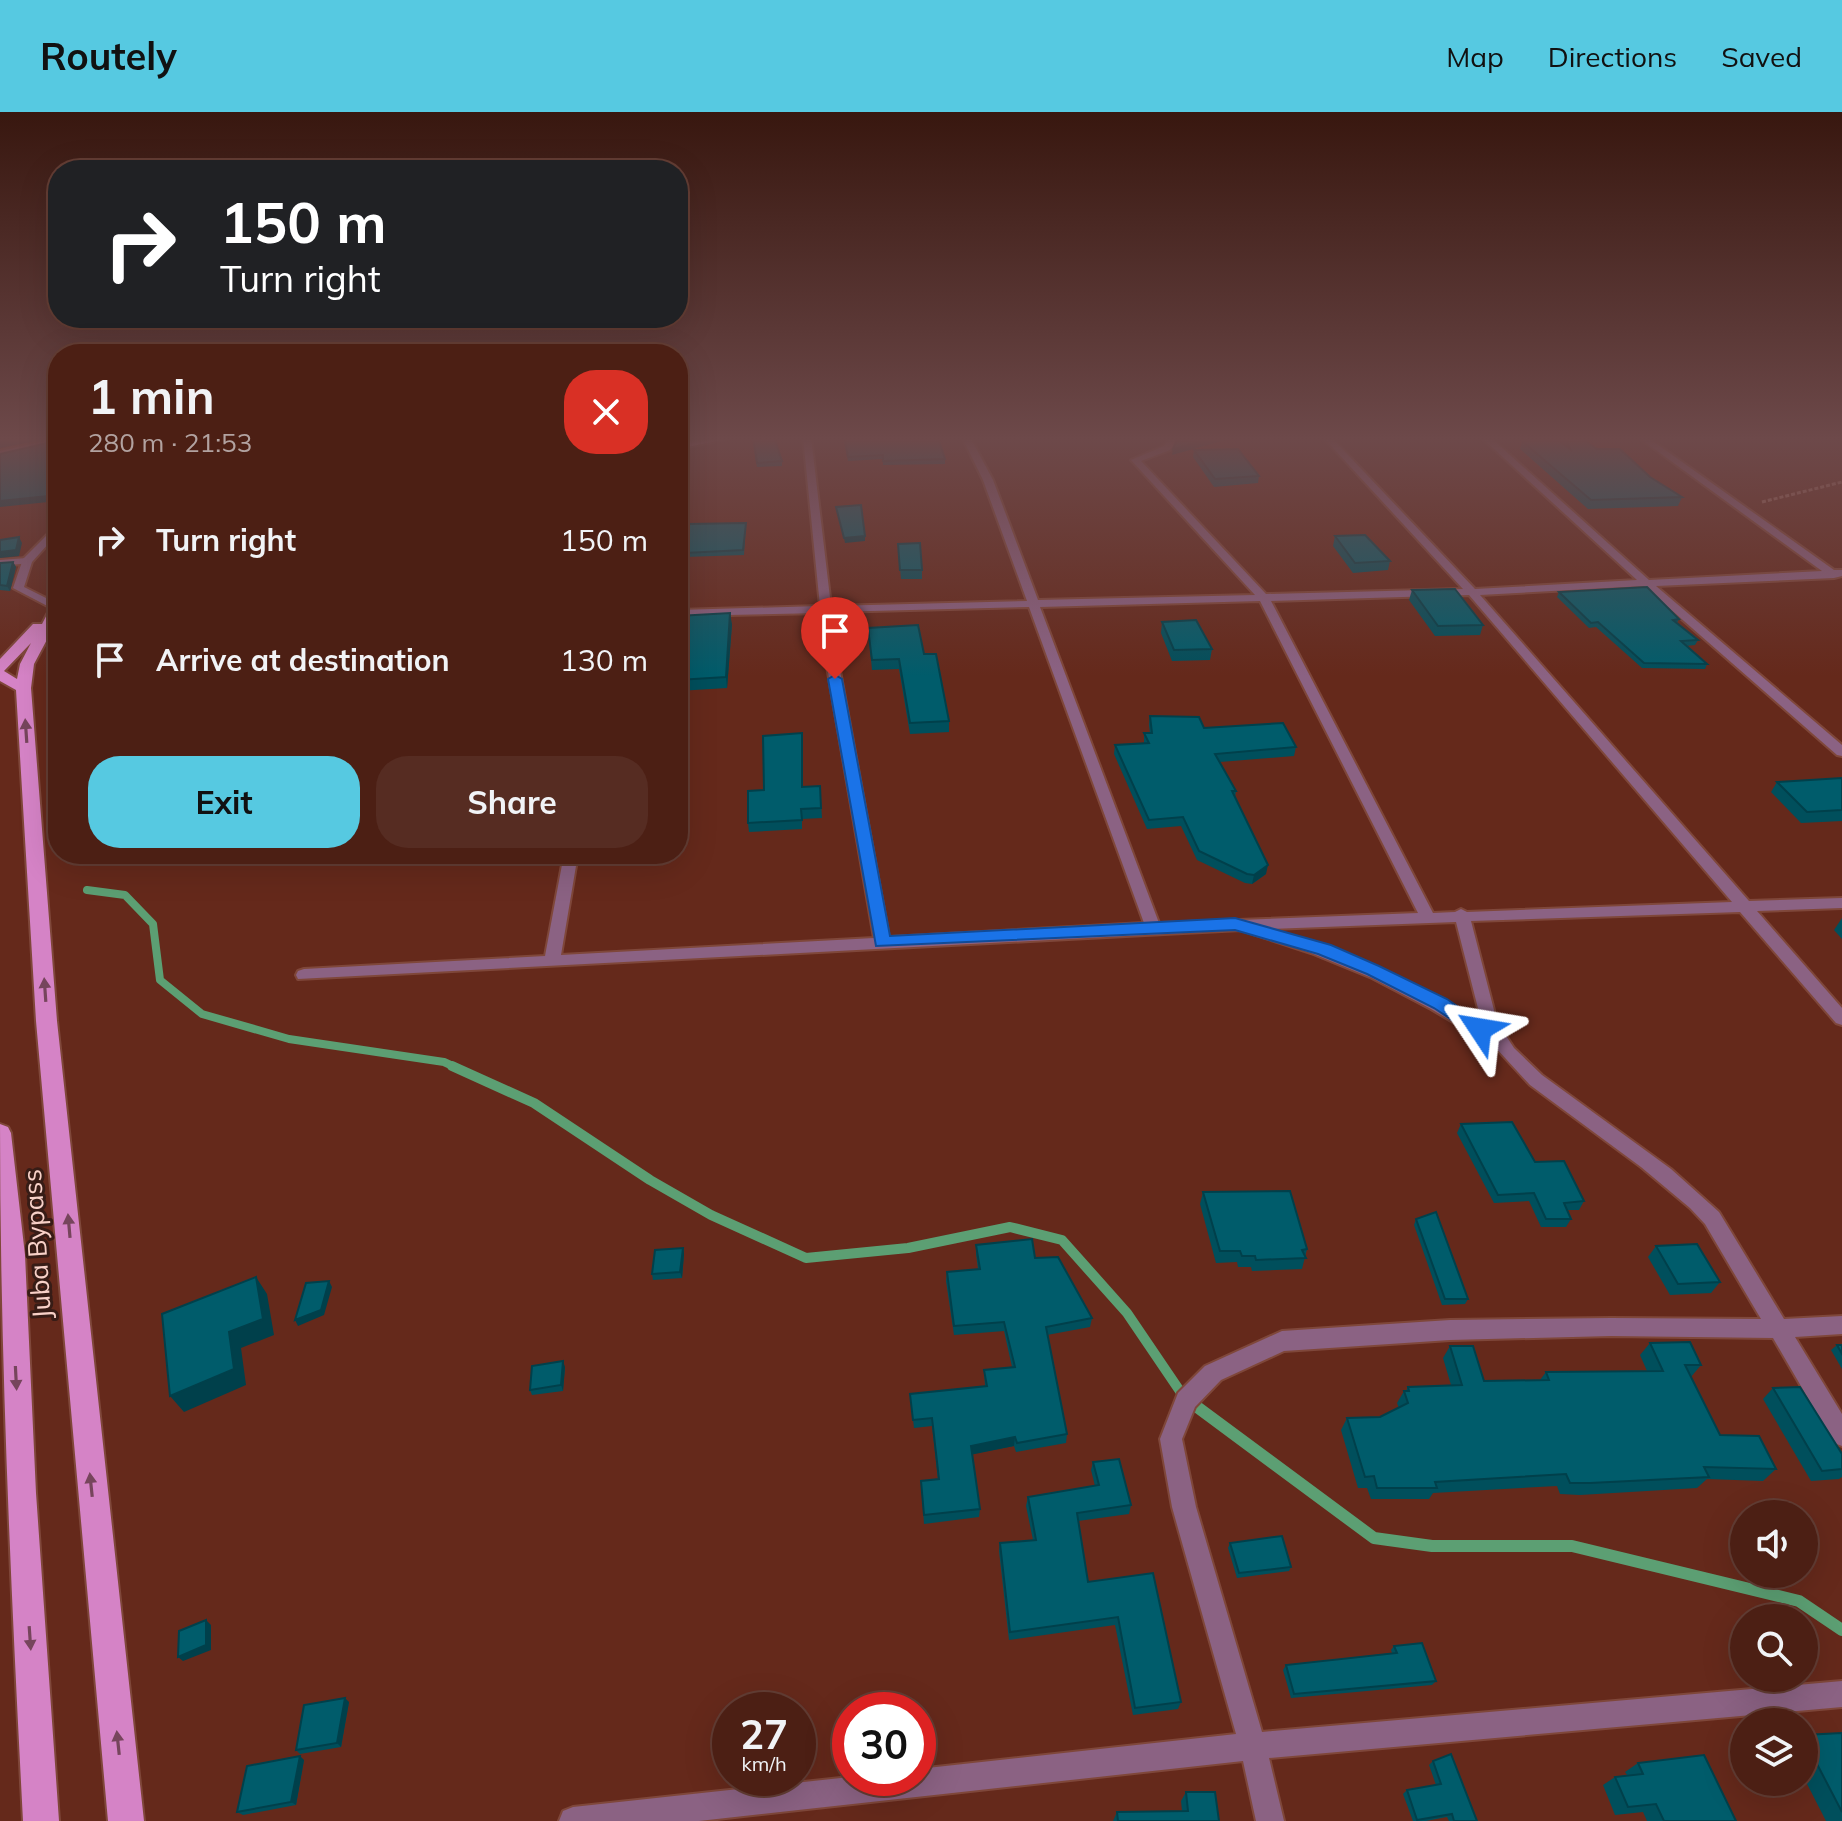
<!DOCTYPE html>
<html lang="en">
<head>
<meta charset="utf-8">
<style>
	body { margin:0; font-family:Mulish,sans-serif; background:#562c22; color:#f1f3f6; height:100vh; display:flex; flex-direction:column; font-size:30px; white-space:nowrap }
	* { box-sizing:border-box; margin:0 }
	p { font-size:26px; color:#b2a2a0 }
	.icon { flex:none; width:44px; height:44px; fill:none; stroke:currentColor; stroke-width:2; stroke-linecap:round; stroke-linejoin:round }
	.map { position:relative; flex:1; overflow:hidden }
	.drawer { position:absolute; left:48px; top:232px; width:640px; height:520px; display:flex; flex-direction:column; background:#4c1f14; border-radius:32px; box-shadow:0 8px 32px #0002,0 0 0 2px #633d34 }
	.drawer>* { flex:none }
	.hud { position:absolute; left:48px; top:48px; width:640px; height:168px; border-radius:32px; box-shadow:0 8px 32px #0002,0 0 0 2px #633d34; background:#202124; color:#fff; overflow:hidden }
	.buttons { position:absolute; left:1730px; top:1388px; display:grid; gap:16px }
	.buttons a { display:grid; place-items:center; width:88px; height:88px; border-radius:50%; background:#4c1f14; box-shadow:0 8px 32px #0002,0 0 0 2px #633d34; font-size:40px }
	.speed { position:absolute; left:712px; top:1580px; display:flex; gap:16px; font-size:40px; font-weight:700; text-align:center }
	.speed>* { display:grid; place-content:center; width:104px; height:104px; border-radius:50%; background:#4c1f14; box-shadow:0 8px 32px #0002,0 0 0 2px #633d34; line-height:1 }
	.speed small { font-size:20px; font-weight:400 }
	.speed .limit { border:12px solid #d22; background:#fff; color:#111 }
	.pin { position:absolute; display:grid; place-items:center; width:68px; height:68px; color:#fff; margin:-82px -34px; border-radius:50% 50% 50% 0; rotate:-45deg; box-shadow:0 0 8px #0007 }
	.pin .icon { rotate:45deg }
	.me { position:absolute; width:88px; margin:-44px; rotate:303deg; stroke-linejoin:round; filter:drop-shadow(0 0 6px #0008) }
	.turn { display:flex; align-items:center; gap:28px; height:168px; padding:0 40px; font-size:36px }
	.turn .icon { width:104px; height:104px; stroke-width:2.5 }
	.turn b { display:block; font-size:56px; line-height:68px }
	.round { display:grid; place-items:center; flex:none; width:84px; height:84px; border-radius:32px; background:#562c22 }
	.overview { display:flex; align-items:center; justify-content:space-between; height:136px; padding:0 40px }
	h1 { font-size:48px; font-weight:700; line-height:60px }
	.primary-button { display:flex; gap:16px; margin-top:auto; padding:16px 40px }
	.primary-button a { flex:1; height:92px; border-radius:32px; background:#56c9e1; color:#111; font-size:32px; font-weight:700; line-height:92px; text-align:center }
	.primary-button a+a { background:#562c22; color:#f1f3f6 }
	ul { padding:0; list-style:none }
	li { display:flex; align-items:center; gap:24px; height:120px; padding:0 40px }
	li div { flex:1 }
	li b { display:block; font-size:30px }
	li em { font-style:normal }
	header { display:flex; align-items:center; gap:48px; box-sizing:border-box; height:112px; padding:0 40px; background:#56c9e1; color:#111 }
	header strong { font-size:38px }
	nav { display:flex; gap:44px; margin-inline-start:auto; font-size:28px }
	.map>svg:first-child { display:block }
</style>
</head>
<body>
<header>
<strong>Routely</strong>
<nav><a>Map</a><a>Directions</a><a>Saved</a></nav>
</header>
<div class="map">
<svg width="1842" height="1709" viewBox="0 0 1842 1709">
	<rect width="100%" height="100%" fill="#65291b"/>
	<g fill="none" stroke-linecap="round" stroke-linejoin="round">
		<polyline stroke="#5c9f73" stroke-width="8" points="87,778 125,783 153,812 160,868 202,902 289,927 444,950 457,956"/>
		<polyline stroke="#5c9f73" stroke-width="10" points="452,954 534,991 650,1068 711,1103 806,1146 908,1136 1010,1115 1062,1128 1127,1201 1186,1288"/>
		<polyline stroke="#5c9f73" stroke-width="12" points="1185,1286 1374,1426 1432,1434 1572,1434 1799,1489 1842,1518"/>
		<g stroke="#7f473a" stroke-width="4">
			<g id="minor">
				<path d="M803 325H811L831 494 1027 489 983 368 962 325H970L993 368 1038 488 1255 483 1131 348 1164 334 1171 325H1179L1170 338 1141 349 1266 482 1463 477 1323 325H1331L1475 477 1637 468 1481 325H1490L1649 468 1822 459 1638 325H1647L1834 458H1842V464L1834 466 1656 474 1842 633V644L1837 643 1644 474 1480 483 1749 789 1842 786V796L1757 799 1842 896V913L1836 911 1740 800 1471 809 1495 902 1501 916 1514 936 1542 963 1671 1057 1719 1100 1784 1207 1842 1204V1222L1795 1225 1842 1302V1334L1834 1331 1773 1226 1611 1224 1450 1228 1284 1239 1221 1268 1195 1295 1182 1327 1196 1395 1262 1620 1842 1569V1595L1269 1646 1284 1709H1256L1243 1649 699 1709H559L563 1699 573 1695 850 1665 918 1666V1657L1236 1622 1172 1395 1160 1327 1178 1281 1205 1254 1282 1219 1450 1208 1611 1206 1761 1207 1705 1112 1690 1096 1641 1055 1530 973 1495 935 1431 897 1372 866 1311 841 1241 818 298 867 296 863 298 859 304 857 545 844 564 742H578L561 843 874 826 824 537 821 501 678 504V498L820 494ZM1469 483 1732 790 1467 800 1461 797 1455 800 1433 801 1271 489ZM1260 489 1418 801 1159 811 1040 495ZM1029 495 1144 811 889 825 836 537 832 500ZM1456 810 1482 912C1415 870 1344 839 1268 817Z"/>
				<polygon points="58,326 58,332 0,345 0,339"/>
				<polygon points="27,446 31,447 31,451 0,454 0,448"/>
			</g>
		</g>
		<g stroke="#7f473a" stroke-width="4">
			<polygon id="tertiary" points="58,412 58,421 32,450 24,475 58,492 57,499 13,476 23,447"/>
		</g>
		<g stroke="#7f473a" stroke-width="4">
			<g id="primary">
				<polygon points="713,325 735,325 678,337 678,331"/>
				<path d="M58 492V507L34 552 31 576 57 909 144 1709H108L36 909 16 578 0 569V547L33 512H42L52 493ZM31 531 20 552 17 567 4 559Z"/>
				<path d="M0 1012 8 1015 11 1021 25 1143 36 1381 59 1709H23C11 1477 0 1245 0 1012Z"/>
			</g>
		</g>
		<polyline stroke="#a16e62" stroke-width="3" stroke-dasharray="4 2" stroke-linecap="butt" points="1762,390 1842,370"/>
		<use href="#minor" fill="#8b6283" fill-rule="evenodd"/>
		<use href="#tertiary" fill="#8b6283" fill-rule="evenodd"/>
		<use href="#primary" fill="#d583c6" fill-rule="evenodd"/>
	</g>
	<g fill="#004f5c">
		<polygon points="752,325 782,349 782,354 757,355"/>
		<polygon points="1559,325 1580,325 1597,337 1682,385 1678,394 1588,397 1520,337 1522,329 1561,330"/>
		<polygon points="845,330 945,347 945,352 883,353 883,347 848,349"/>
		<polygon points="1194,338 1259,364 1258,371 1214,375 1193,345"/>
		<polygon points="746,411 744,443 685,445 685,441"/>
		<polygon points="1335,424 1390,449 1388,458 1353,461 1333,434"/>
		<polygon points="898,432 922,458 922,467 901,467"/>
		<polygon points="13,450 16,455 10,479 0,478 0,451"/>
		<polygon points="1412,478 1483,513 1480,523 1435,524 1409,488"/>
		<polygon points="1559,480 1679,507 1677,511 1698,528 1695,533 1686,534 1707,552 1705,557 1642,556 1596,515 1589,516 1557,485"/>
		<polygon points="678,504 732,512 727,576 678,579"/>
		<polygon points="1162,510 1212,537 1210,548 1172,549 1161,521"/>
		<polygon points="868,516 924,542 949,609 949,620 910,622 899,557 872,558"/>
		<polygon points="1150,604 1296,635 1294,644 1220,650 1236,679 1235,685 1266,762 1252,772 1245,771 1197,748 1181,714 1147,717 1114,642 1115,633 1144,632 1144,621 1150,621 1149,613"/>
		<polygon points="802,621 803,675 820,674 822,706 802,707 802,717 749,720 748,711 764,678"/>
		<polygon points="1842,666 1842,709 1801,711 1771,680 1777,670"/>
		<polygon points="1842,806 1842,827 1834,818"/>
		<polygon points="1461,1012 1535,1050 1584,1089 1579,1098 1567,1098 1571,1107 1566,1115 1541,1115 1529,1089 1494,1091 1457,1021"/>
		<polygon points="1203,1080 1307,1137 1302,1157 1252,1159 1251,1155 1238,1155 1237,1150 1216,1151 1200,1092"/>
		<polygon points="1416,1107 1468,1187 1465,1192 1442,1193 1414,1113"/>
		<polygon points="976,1133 1035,1146 1092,1206 1090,1215 1047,1223 1067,1322 1066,1331 1016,1340 1014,1334 972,1342 980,1397 979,1405 924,1412 921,1369 938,1368 932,1314 914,1316 910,1282 985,1274 984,1258 1012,1255 1004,1219 954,1223 946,1169 947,1160 978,1157 976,1142"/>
		<polygon points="1656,1134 1720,1170 1711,1181 1670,1183 1648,1145"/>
		<polygon points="683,1136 684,1142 682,1166 653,1168 652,1162"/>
		<polygon points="1650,1231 1701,1253 1691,1265 1720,1323 1776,1357 1763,1369 1707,1367 1697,1376 1580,1383 1560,1382 1557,1374 1433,1381 1429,1387 1371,1387 1367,1376 1358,1376 1341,1318 1347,1306 1380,1305 1399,1296 1397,1291 1404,1279 1406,1279 1408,1275 1451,1273 1443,1246 1450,1234 1484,1269 1540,1268 1546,1260 1647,1259 1640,1243"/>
		<polygon points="1837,1233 1842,1233 1842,1257 1831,1238"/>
		<polygon points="565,1255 563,1279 532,1283 530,1278"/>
		<polygon points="1773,1276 1842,1342 1842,1365 1839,1367 1811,1369 1763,1287"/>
		<polygon points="1093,1350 1131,1393 1129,1402 1078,1409 1088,1470 1153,1461 1181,1590 1178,1597 1133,1603 1115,1513 1009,1528 999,1439 1000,1431 1033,1428 1026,1394 1028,1385 1095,1374 1091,1358"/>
		<polygon points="1230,1431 1291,1455 1289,1459 1237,1466 1228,1436"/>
		<polygon points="1394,1534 1436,1569 1432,1573 1291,1586 1283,1558 1286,1553 1392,1541 1391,1538"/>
		<polygon points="349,1590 341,1635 300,1642 296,1638"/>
		<polygon points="1842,1621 1842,1709 1826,1709 1804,1666 1804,1623"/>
		<polygon points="304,1648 296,1693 243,1703 237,1700"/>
		<polygon points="1433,1649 1477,1709 1449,1709 1447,1705 1426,1709 1413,1709 1403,1682 1407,1678 1436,1673 1429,1653"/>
		<polygon points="1638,1651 1736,1709 1647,1709 1643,1700 1615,1703 1603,1673 1615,1665 1627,1663 1625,1660"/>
		<polygon points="1186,1680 1219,1709 1113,1709 1117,1700 1182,1699 1181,1689"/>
	</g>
	<g fill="#00404b">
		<polygon points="25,325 55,325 0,336 0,330"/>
		<polygon points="1217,325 1236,325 1172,343 1173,337"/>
		<polygon points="58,383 58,389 0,395 0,389"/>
		<polygon points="865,424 865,429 845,431 844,426"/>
		<polygon points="19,425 22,431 19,444 0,446 0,440"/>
		<polygon points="13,450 16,455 10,479 7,474"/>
		<polygon points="730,501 732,512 727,576 726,565"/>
		<polygon points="1268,753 1266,762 1252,772 1254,763"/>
		<polygon points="683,1136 684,1142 682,1166 680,1160"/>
		<polygon points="256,1165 267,1182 274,1223 241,1236 246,1273 184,1300 170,1284 229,1220"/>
		<polygon points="329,1169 332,1175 324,1203 298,1214 295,1208"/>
		<polygon points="563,1249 565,1255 563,1279 561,1273"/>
		<polygon points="1015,1325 1014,1334 970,1343 971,1334"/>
		<polygon points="206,1508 211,1513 211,1538 183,1549 178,1545"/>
		<polygon points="345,1586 349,1590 341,1635 337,1631"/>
		<polygon points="300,1644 304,1648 296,1693 291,1690"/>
	</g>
	<g fill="#005c6b" stroke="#00404b" stroke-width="2">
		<polygon points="0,325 25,325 0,330"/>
		<polygon points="57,325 58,325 58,383 0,389 0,342 56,329"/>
		<polygon points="753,325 774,325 782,349 757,351"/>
		<polygon points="847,325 938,325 945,347 883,349 883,343 848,345 845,330"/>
		<polygon points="1178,325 1217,325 1173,337"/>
		<polygon points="1565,325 1580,325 1597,337 1620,337 1650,365 1682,385 1591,388 1522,329 1557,327 1570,337"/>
		<polygon points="1238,337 1259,364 1215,367 1194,338"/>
		<polygon points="861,393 865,424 844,426 836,395"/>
		<polygon points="746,411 743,438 685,441 687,412"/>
		<polygon points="1365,423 1390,449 1355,451 1335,424"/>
		<polygon points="19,425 16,438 0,440 0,428"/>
		<polygon points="920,431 922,458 900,458 898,432"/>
		<polygon points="13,450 7,474 0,473 0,451"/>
		<polygon points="1647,475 1679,507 1673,508 1698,528 1681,529 1707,552 1644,551 1598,510 1591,511 1559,480"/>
		<polygon points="1455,477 1483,513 1438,514 1412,478"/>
		<polygon points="730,501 726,565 678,568 678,504"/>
		<polygon points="1196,508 1212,537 1174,538 1162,510"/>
		<polygon points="918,513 924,542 936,542 949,609 910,611 899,547 872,548 868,516"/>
		<polygon points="1150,604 1199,605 1204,616 1283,611 1296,635 1215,642 1236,679 1232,679 1268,753 1254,763 1247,762 1199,739 1183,705 1149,708 1115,633 1149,631 1144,621 1152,621"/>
		<polygon points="802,621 802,675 820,674 821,696 801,697 802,708 748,711 748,679 764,678 763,624"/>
		<polygon points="1842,666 1842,698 1807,700 1777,670"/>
		<polygon points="1512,1010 1535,1050 1564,1049 1584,1089 1564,1091 1571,1107 1546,1107 1534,1081 1498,1083 1461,1012"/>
		<polygon points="1290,1079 1307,1137 1302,1138 1306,1146 1256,1148 1255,1144 1242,1144 1240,1139 1220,1139 1203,1080"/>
		<polygon points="1436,1100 1468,1187 1445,1187 1416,1107"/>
		<polygon points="1032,1127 1035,1146 1058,1145 1092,1206 1046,1215 1067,1322 1017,1331 1015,1325 971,1334 980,1397 924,1403 921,1369 939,1367 932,1306 913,1308 910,1282 987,1274 984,1258 1015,1255 1004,1210 954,1214 947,1160 980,1157 976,1133"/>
		<polygon points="1697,1132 1720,1170 1678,1172 1656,1134"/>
		<polygon points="683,1136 680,1160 652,1162 655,1138"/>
		<polygon points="256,1165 263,1207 229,1220 234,1257 170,1284 162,1202"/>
		<polygon points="329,1169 321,1198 295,1208 306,1171"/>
		<polygon points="1690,1230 1701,1253 1685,1253 1720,1323 1759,1324 1776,1357 1704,1355 1709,1365 1590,1371 1570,1371 1566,1362 1435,1370 1437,1376 1377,1376 1374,1364 1365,1365 1347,1306 1380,1305 1408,1291 1404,1279 1409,1279 1408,1275 1462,1273 1450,1234 1473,1234 1484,1269 1549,1268 1546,1260 1663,1259 1650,1231"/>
		<polygon points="1837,1233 1842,1233 1842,1242"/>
		<polygon points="563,1249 561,1273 530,1278 532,1254"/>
		<polygon points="1800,1275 1842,1342 1842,1357 1822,1359 1773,1276"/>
		<polygon points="1119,1347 1131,1393 1077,1401 1088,1470 1153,1461 1181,1590 1135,1596 1118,1505 1010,1520 1000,1431 1036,1428 1028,1385 1099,1373 1093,1350"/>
		<polygon points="1282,1424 1291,1455 1239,1461 1230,1431"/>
		<polygon points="206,1508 206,1533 178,1545 179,1519"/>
		<polygon points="1422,1531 1436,1569 1294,1582 1286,1553 1397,1541 1394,1534"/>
		<polygon points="345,1586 337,1631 296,1638 304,1593"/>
		<polygon points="1842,1621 1842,1700 1804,1627 1804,1623"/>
		<polygon points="1451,1642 1477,1709 1454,1709 1452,1702 1417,1708 1407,1678 1441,1672 1433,1649"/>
		<polygon points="1704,1643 1736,1709 1664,1709 1656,1692 1628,1695 1615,1665 1643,1662 1638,1651"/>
		<polygon points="300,1644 291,1690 237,1700 247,1654"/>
		<polygon points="1186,1680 1215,1680 1219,1709 1118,1709 1117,1700 1188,1699"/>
	</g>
	<defs><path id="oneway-solid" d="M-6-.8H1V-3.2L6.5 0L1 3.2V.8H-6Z" transform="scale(2)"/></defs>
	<g fill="#76455c">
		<use href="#oneway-solid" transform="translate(26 619) rotate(-94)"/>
		<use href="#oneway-solid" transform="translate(45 878) rotate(-94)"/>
		<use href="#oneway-solid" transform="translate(69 1114) rotate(-95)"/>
		<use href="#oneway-solid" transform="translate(16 1266) rotate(87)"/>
		<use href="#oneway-solid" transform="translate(91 1373) rotate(-96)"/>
		<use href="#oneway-solid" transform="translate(30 1526) rotate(86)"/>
		<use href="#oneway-solid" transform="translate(118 1631) rotate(-96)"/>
	</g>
	<linearGradient id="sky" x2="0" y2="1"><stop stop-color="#38170f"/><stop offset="0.58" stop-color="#6d494a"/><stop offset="1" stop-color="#6d494a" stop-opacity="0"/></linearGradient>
	<rect width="1842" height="564" fill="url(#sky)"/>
	<polygon fill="#1a73e8" stroke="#114b97" stroke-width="2" points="835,563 842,567 890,824 1235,806 1331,833 1379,854 1447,887 1490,917 1480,924 1473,922 1434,896 1367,862 1318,842 1235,818 876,834 828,567"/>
	<g text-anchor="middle" stroke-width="6" stroke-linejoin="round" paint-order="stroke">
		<g font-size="26" fill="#f8d1c8" stroke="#371c16">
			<text transform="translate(37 1132) rotate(-94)" y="9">Juba Bypass</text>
		</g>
	</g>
</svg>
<div class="buttons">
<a><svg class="icon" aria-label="sound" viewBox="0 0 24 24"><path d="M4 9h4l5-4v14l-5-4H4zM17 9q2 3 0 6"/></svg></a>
<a><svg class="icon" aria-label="search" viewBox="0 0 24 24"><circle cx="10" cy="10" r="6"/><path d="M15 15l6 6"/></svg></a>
<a><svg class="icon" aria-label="layers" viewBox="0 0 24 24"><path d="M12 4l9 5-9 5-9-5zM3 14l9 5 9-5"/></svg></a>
</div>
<div class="speed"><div>27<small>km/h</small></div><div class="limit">30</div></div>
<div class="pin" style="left:835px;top:567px;background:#d93025"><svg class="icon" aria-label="arrive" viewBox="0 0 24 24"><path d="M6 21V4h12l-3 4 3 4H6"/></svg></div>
<svg class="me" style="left:1480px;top:917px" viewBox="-20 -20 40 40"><path d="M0-17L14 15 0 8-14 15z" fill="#1a73e8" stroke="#fff" stroke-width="4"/></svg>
<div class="hud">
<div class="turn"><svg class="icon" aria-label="right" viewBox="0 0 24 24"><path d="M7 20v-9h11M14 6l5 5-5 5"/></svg><div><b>150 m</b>Turn right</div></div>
</div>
<section class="drawer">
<div class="overview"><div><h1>1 min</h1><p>280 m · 21:53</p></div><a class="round" style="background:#d93025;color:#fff"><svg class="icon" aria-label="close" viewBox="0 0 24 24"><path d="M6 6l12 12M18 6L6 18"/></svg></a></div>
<ul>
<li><svg class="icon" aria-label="right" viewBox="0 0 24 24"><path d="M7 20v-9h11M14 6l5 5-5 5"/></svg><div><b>Turn right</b></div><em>150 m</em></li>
<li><svg class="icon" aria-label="arrive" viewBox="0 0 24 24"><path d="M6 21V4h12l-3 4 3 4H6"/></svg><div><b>Arrive at destination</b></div><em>130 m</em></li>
</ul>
<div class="primary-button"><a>Exit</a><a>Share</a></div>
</section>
</div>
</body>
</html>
